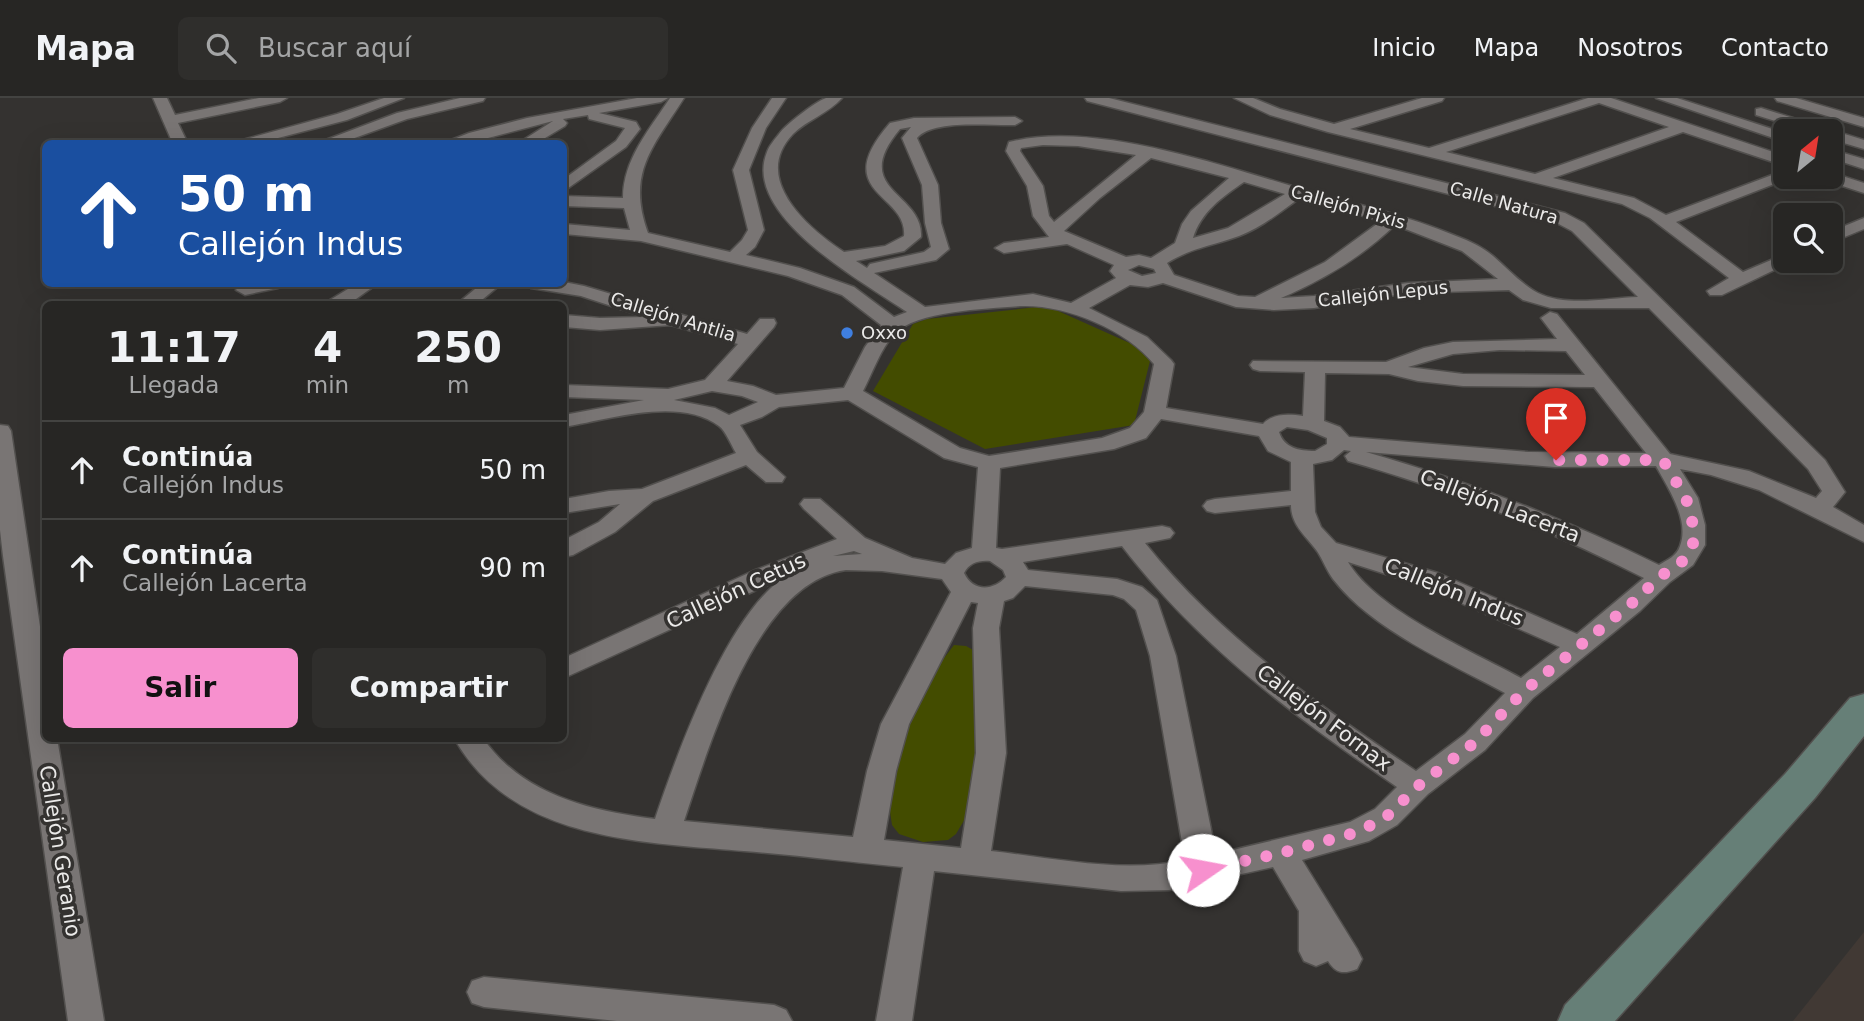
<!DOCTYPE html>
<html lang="es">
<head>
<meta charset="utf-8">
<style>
	body { margin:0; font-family:"DejaVu Sans",sans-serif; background:#2f2e2c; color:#f1f3f6; height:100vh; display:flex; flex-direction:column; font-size:26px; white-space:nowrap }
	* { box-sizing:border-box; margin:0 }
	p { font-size:23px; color:#a4a5a6 }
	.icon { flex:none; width:38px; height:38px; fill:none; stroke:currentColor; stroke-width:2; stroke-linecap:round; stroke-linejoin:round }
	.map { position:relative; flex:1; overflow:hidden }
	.drawer { position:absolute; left:42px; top:203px; width:525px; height:441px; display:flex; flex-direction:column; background:#272624; border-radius:10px; box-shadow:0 7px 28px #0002,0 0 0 2px #434341 }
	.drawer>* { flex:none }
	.hud { position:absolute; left:42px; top:42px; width:525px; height:147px; border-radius:10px; box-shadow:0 7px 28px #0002,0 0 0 2px #434341; background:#1a4fa0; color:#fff; overflow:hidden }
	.needle { width:46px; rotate:30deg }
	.fabs { position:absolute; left:1773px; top:21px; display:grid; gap:14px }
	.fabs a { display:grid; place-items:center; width:70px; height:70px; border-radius:10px; background:#272624; box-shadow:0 7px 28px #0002,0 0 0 2px #434341; font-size:35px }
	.pin { position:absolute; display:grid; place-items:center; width:60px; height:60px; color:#fff; margin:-72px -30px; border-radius:50% 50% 50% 0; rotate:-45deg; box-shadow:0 0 7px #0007 }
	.pin .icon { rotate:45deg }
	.me { position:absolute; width:77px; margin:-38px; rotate:78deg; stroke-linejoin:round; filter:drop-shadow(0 0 5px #0008) }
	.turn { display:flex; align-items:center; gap:24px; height:147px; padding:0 21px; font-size:32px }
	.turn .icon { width:91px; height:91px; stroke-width:2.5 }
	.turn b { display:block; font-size:49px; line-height:60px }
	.eta { display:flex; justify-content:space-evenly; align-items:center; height:119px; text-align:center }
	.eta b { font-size:42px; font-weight:600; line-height:49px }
	.cta { display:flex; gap:14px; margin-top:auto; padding:14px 21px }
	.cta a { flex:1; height:80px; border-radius:10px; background:#f790ce; color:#111; font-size:28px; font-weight:600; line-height:80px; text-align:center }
	.cta a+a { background:#2f2e2c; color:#f1f3f6 }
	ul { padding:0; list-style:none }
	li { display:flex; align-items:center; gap:21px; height:98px; padding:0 21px; border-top:2px solid #434341 }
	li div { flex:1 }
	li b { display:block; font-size:26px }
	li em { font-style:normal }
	header { display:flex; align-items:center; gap:42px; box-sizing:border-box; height:98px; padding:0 35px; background:#272624; border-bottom:2px solid #434341 }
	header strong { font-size:33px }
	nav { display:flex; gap:38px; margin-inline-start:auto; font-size:24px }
	.search { width:490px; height:63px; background:#2f2e2c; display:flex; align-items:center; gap:18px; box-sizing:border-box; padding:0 24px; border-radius:10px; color:#a4a5a6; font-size:26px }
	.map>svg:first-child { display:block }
</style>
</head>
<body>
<header>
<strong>Mapa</strong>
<div class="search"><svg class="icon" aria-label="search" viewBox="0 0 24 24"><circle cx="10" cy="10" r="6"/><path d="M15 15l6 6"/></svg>Buscar aquí</div>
<nav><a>Inicio</a><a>Mapa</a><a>Nosotros</a><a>Contacto</a></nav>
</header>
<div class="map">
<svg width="1864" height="923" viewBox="0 0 1864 923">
	<rect width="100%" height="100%" fill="#343230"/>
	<polygon fill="#413934" points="1864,834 1864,923 1793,923"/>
	<g fill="#434c00">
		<polygon points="1047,208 1152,255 1134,327 985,351 873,293 913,226 927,221"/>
		<polygon points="954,547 966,548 975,553 982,650 966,719 956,736 948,742 923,744 899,736 892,727 889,707 900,641 938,568"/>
	</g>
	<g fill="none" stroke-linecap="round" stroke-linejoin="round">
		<g stroke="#52504e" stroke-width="3">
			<g id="street">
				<polygon points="153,0 167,0 175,17 259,0 287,0 280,4 178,25 188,46 173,46"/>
				<polygon points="384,0 404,0 347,22 255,46 228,46 337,16"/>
				<polygon points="460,0 485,0 483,3 407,21 338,46 315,46 397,15"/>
				<polygon points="637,0 668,0 661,4 599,15 636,24 640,31 626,49 564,93 564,81 616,43 625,30 589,21 588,17 563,21 567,25 565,28 535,46 517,46 553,23 465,46 441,46 469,35 527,20"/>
				<path d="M670 0H684C653 49 626 75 648 135L730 154 742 142 748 132 733 72 752 30 772 0H786L766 30 749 72 764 132 755 149 746 157 800 170 854 189 894 219 907 214C865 185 741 118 767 54 769 48 775 41 779 36 785 27 815 4 826 0 830 0 837 0 842 0 829 15 807 22 793 36 750 81 809 131 844 154L885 148 904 138C908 95 828 96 890 25L914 20 1015 19 1022 23 1015 27C990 28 933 21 917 40L938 87 941 125 949 151 936 162 874 175 925 209 1033 196 1071 205 1116 180 1110 173 1114 167 1067 146 1004 155 995 150 1004 145 1049 139 1033 118 1027 88 1006 53 1009 44C1097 22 1223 69 1309 93 1359 107 1409 118 1456 138 1470 143 1482 149 1493 158 1508 171 1521 186 1538 195 1566 209 1608 200 1638 199L1572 133 1553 123 1087 3 1085 0H1109L1565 115 1584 125 1825 362 1845 394 1833 409 1864 427V444L1759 392 1711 377 1680 371 1698 400 1705 427V447L1693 467 1670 484 1640 513 1533 600 1485 652 1428 696 1397 727 1369 743 1302 762 1357 851 1362 861 1357 871C1344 876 1336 876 1328 863L1316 868 1304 863 1299 853V813L1273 769 1169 792 1121 793 934 773 912 923H876L903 769C850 764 797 757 744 753 641 744 512 743 454 640H483C522 697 591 713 655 721 677 656 727 516 785 479L564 580V560L753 473 837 441 804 411 800 406 804 401H820L865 440 912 460 945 466 956 455 972 450 978 369 944 360 848 302 779 309 762 319 740 327 757 354 785 379 782 384H766L746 367 653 403 615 434 573 457 564 459V442L599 424 620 406 564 415V401L609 393 642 391 736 355C731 347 726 333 719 328 679 298 607 322 564 329V317L644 302 564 299V287L668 291 705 282 738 246 671 227 600 232 564 229V217L600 220 645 219 581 198 531 190 528 186 564 184 584 188 747 236 760 221H774L776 225 774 229 727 283 753 288 776 297 844 290 865 249 881 227 842 197 788 178 641 143 564 136V126L630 132 624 110 564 108V98L623 100C623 61 650 31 670 0ZM911 29 902 40 922 87 925 125 931 149 924 154 870 166 867 170 856 163 904 153 921 139C924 94 848 93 900 31ZM1043 47 1078 48 1136 57 1054 124 1049 118 1043 88 1020 53 1021 50ZM1151 60 1229 80 1191 113 1182 126 1175 145 1151 160 1139 157 1126 159 1064 133 1100 100ZM1244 84 1285 96 1228 130 1193 140C1201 114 1222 99 1244 84ZM1300 100 1381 123 1325 164 1255 199 1238 198 1174 177 1167 165C1193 149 1212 148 1239 138 1261 130 1280 114 1300 100ZM1395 127 1462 153 1498 181 1408 185 1314 198 1281 200C1323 182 1362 159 1395 127ZM1139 167 1154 171 1156 175 1142 178 1128 172ZM1163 185 1236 209 1274 212 1314 210 1408 195 1509 192 1523 202 1551 210H1649L1808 371 1822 393 1816 400 1749 373 1670 356 1557 216 1550 214 1541 220 1557 241 1453 244 1424 250 1386 264 1253 263 1250 267 1253 271 1260 273 1305 274 1303 318C1289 316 1273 315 1263 326L1166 310 1174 266 1171 262 1147 239 1089 210 1130 187 1148 189ZM1020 208C1064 206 1126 231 1154 266L1144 314 1130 330 1102 340 989 358 960 350 863 293C873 274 880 252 894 236 917 212 988 211 1020 208ZM1500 252 1566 253 1585 277 1463 276 1408 269 1453 256ZM1325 275 1389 276 1418 283 1463 288 1594 289 1646 355 1528 354 1349 339 1340 329 1324 323ZM712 293 742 298 758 304 729 317 715 310 674 302ZM1161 321 1259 338 1268 353 1291 364V393L1215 401 1207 403 1203 408 1207 413 1215 415 1291 407C1291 427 1306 438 1317 453 1323 462 1327 473 1333 481 1372 532 1450 565 1505 595L1465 636 1416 673C1317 606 1220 539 1145 445L1170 440 1174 435 1170 430 1162 428 1002 451 996 450 1000 370 1114 351 1146 340ZM1287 329 1308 332 1327 340V346L1315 353C1299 353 1284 350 1279 334ZM1344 352 1351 353 1345 358 1348 363C1451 392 1549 432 1644 480L1577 536 1438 475 1336 445 1321 429 1315 414 1313 366 1332 362ZM1366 354 1555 369 1656 368C1668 390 1690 422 1680 448 1677 458 1667 462 1659 467 1565 421 1468 383 1366 354ZM1122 448C1198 547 1295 619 1397 689L1375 711 1350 724 1216 756 1176 558 1157 502 1142 489 1117 481 1028 472 1023 464ZM854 453 862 456 833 458ZM990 463 1003 472 1006 479C993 493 973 494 964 475 969 465 979 462 990 463ZM1348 464 1420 487 1560 549 1521 580C1472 553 1377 513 1348 464ZM846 472 882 473 942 481 951 494 881 626 867 673 853 739 684 723C709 649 756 484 846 472ZM1025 488 1113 497 1124 501 1136 512 1150 558 1185 762C1123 776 1054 760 991 753L1006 655 999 530 1004 503 1013 500ZM971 504 978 505 973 530 976 655 961 750 884 742 896 673 909 626Z"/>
				<path d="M1234 0H1253L1280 11 1334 26 1422 0H1444L1442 3 1350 31 1429 50 1588 0H1611L1785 58V68L1683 34 1553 80 1634 100 1666 117 1785 72V79L1790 80 1676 124 1743 174 1785 156V163H1793L1722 197H1710L1707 193 1729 180 1650 120 1622 106 1328 34 1270 17ZM1599 5 1669 29 1535 76 1446 54Z"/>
				<polygon points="1656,0 1677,0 1785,35 1785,44"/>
				<polygon points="1775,0 1796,0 1864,20 1864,29 1777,3"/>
				<polygon points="1761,10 1864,42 1864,51 1830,41 1830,33 1807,33 1756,17 1756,11"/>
				<polygon points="1830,51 1864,61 1864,71 1830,60"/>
				<polygon points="1830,74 1864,85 1864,95 1824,82 1822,79 1830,79"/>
				<polygon points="1864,120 1864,131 1830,145 1830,134"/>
				<polygon points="250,186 281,186 278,190 245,197 236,192 239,188"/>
				<polygon points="356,186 377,186 349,206 328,206 330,202"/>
				<polygon points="481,186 501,186 477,206 457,206"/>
				<polygon points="0,327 8,328 11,333 46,569 46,640 57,640 104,923 68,923 3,458 0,432"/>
				<polygon points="484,879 774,907 786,912 792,923 617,923 484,909 472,905 467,894 472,883"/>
			</g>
		</g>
		<g stroke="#52504e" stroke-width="3">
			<polygon id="secondary" points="1864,596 1864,638 1815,700 1615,923 1558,923 1565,907 1785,676 1850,600"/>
		</g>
		<use href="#street" fill="#797574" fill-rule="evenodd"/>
		<use href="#secondary" fill="#667f77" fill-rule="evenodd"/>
	</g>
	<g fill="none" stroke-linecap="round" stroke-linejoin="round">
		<polyline stroke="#f790ce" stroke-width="12" stroke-dasharray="0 21.6" points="1203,772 1281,755 1358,734 1386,719 1418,688 1475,644 1524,593 1630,507 1661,478 1684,462 1693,447 1693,427 1686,400 1663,362 1556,362"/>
	</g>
	<circle fill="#3f7fe0" stroke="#343230" stroke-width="2.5" cx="847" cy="235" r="7"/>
	<g text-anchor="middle" stroke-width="7" stroke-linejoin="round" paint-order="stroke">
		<g font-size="18" fill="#ebeae9" stroke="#343230">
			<text transform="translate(1504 105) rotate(16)" y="6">Calle Natura</text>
			<text transform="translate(1348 109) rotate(16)" y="6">Callejón Pixis</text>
			<text transform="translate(1383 196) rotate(-6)" y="6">Callejón Lepus</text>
			<text transform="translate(673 219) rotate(17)" y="6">Callejón Antlia</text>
		</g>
		<g font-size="18" fill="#ebeae9" stroke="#343230" text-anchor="start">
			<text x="861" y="241">Oxxo</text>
		</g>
		<g font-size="21" fill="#ebeae9" stroke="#343230">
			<text transform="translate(1500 408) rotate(21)" y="7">Callejón Lacerta</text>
			<text transform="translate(736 493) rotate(-25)" y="7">Callejón Cetus</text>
			<text transform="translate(1454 494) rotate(22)" y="7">Callejón Indus</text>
			<text transform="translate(1324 620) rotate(37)" y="7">Callejón Fornax</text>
			<text transform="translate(60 753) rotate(81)" y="7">Callejón Geranio</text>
		</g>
	</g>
</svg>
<div class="fabs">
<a><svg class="needle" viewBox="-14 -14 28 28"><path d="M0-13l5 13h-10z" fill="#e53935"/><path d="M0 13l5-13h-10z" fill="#a4a5a6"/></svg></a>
<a><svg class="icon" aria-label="search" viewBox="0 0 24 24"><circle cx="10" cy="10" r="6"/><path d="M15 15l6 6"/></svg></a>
</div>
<div class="pin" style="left:1556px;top:362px;background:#d93025"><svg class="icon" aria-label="arrive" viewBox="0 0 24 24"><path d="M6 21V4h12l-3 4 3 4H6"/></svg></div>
<svg class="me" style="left:1203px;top:772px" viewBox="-20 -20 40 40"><circle r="19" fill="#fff"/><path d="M0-13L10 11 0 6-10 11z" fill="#f790ce"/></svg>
<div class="hud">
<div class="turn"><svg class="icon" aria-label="ahead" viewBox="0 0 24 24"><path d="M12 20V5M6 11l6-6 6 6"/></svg><div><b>50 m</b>Callejón Indus</div></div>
</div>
<section class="drawer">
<div class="eta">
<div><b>11:17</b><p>Llegada</p></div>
<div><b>4</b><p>min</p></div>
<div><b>250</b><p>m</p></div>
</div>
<ul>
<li><svg class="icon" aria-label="ahead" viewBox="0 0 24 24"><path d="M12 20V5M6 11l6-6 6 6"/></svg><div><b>Continúa</b><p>Callejón Indus</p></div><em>50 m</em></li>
<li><svg class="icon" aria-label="ahead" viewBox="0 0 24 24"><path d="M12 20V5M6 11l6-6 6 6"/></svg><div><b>Continúa</b><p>Callejón Lacerta</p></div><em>90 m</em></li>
</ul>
<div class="cta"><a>Salir</a><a>Compartir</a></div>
</section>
</div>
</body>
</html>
